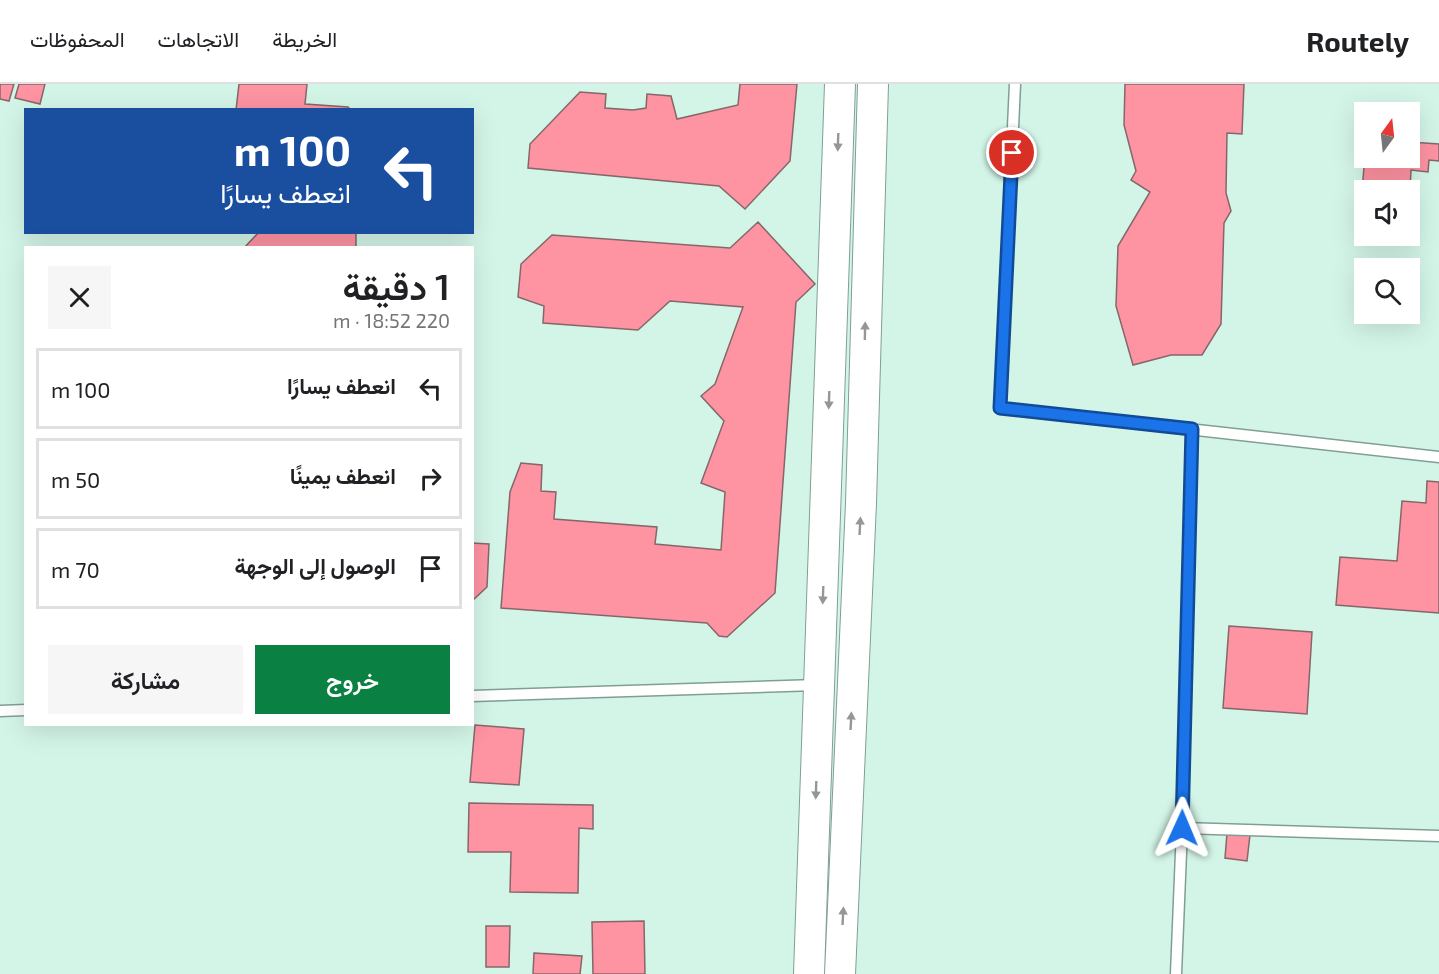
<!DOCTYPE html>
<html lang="ar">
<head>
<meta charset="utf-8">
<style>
	body { margin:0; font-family:"Exo 2",Vazirmatn,sans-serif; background:#f6f6f6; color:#202124; direction:rtl; height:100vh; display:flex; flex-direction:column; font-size:22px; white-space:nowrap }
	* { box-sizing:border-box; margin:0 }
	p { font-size:20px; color:#757577 }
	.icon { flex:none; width:33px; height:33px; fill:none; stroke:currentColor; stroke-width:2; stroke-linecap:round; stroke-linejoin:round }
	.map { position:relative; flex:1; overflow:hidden; direction:ltr }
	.panel { position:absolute; left:24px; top:162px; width:450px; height:480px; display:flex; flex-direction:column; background:#fff; border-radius:0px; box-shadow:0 6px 24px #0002; direction:rtl }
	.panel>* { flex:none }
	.guide { position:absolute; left:24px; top:24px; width:450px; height:126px; border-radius:0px; box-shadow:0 6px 24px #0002; direction:rtl; background:#1a4fa0; color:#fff; overflow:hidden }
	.needle { width:39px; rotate:15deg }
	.tools { position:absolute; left:1354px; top:18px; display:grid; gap:12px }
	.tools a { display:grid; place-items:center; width:66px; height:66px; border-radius:0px; background:#fff; box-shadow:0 6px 24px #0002; font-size:30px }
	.pin { position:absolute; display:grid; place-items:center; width:51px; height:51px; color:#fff; margin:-26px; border:3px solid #fff; border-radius:50%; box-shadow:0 2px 6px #0007 }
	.me { position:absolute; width:66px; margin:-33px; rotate:1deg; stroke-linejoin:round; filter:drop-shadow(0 0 4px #0008) }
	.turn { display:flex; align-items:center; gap:21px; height:126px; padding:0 24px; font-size:27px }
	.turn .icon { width:78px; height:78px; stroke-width:2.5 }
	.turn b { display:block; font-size:42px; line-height:51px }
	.round { display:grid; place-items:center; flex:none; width:63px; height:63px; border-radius:0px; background:#f6f6f6 }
	.summary { display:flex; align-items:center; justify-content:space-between; height:102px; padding:0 24px }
	h1 { font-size:36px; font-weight:600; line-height:45px }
	.cta { display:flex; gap:12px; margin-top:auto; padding:12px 24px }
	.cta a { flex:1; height:69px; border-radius:0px; background:#0b8043; color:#fff; font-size:24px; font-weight:600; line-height:69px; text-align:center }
	.cta a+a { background:#f6f6f6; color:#202124 }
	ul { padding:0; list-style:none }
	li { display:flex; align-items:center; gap:18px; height:81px; margin:0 12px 9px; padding:0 12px; border:3px solid #e0e0e0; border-radius:0px }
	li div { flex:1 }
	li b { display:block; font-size:22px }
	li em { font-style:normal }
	header { display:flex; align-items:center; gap:36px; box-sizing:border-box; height:84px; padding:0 30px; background:#fff; border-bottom:2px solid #e0e0e0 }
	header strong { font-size:28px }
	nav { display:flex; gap:33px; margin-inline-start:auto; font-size:21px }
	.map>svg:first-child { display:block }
</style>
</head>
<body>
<header>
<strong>Routely</strong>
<nav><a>الخريطة</a><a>الاتجاهات</a><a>المحفوظات</a></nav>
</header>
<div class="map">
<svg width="1439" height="890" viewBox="0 0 1439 890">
	<rect width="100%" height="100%" fill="#d3f5e7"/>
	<g fill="#fe93a2" stroke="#85676a" stroke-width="1.5">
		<polygon points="0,0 14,0 9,17 0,15"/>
		<polygon points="19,0 45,0 40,20 15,14"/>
		<polygon points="239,0 307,0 305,20 348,23 351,26 236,26"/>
		<polygon points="740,0 797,0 790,77 745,125 719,102 528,84 530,60 580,8 606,10 605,24 633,26 646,24 647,10 671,12 677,35 738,21"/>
		<polygon points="1125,0 1244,0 1242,50 1227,49 1226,109 1231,127 1224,139 1221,240 1202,271 1171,271 1133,281 1116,222 1118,162 1150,108 1131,96 1136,87 1124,41"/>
		<polygon points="1410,58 1439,60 1439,77 1429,76 1428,88 1411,86 1410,106 1365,106 1365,144 1359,143 1365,71 1365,74 1410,74"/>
		<polygon points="1410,121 1415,121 1413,148 1410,148"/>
		<polygon points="758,138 815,200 796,218 775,509 727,553 719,552 707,539 501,524 510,408 521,379 542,381 541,407 556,408 554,435 657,443 655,460 721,466 725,408 701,399 724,337 701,312 715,300 743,223 670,217 638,246 543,239 544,222 518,213 521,180 552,151 730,164"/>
		<polygon points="259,148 356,148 356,164 244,164"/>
		<polygon points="1427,397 1439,398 1439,529 1336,521 1340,473 1397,477 1402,417 1426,419"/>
		<polygon points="472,459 489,460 487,503 472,517"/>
		<polygon points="1229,542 1312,548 1307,630 1223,624"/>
		<polygon points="475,641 524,645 519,701 470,698"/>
		<polygon points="469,719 593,721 593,745 579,744 578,809 510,808 511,768 468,768"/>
		<polygon points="1227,749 1250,751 1247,777 1225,774"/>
		<polygon points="644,837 645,890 593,890 592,838"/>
		<polygon points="486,842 510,842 509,883 486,883"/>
		<polygon points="534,869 582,872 580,890 533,890"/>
	</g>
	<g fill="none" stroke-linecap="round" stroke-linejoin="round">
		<g stroke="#809f92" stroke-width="13">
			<g id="lane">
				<polyline points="1015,0 1000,324 1439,373"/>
				<polyline points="1192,345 1182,744 1439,752"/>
				<polyline points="472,612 817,601"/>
				<polyline points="0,627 26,626"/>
				<polyline points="1176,890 1182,744"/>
			</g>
		</g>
		<g stroke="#809f92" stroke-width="32">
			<g id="secondary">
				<polyline points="809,890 840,0"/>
				<polyline points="840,890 861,419 873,0"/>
			</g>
		</g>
		<use href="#lane" stroke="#fff" stroke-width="10"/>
		<use href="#secondary" stroke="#fff" stroke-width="30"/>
	</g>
	<defs><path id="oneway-solid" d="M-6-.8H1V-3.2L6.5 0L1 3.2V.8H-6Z" transform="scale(1.5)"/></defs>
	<g fill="#939896">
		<use href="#oneway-solid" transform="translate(838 58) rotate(92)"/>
		<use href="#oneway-solid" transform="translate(865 247) rotate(-89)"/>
		<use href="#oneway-solid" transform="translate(829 316) rotate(92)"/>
		<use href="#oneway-solid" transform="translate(860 442) rotate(-87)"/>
		<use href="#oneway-solid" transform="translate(823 511) rotate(92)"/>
		<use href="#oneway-solid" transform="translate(851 637) rotate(-87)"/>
		<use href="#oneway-solid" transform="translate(816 706) rotate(92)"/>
		<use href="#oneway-solid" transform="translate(843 832) rotate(-87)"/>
	</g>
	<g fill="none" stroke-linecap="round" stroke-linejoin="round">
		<g stroke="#114b97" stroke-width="15">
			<polyline id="route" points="1012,69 1000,324 1192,345 1182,744"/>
		</g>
		<use href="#route" stroke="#1a73e8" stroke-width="10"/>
	</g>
</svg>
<div class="tools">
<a><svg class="needle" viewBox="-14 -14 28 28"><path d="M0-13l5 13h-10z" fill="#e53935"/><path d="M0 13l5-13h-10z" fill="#757577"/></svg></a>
<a><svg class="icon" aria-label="sound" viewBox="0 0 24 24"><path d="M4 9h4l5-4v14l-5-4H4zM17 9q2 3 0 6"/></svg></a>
<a><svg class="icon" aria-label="search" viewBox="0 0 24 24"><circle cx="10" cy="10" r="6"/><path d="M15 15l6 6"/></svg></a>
</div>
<div class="pin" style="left:1012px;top:69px;background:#d93025"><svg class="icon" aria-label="arrive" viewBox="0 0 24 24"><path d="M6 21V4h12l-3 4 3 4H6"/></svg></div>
<svg class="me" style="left:1182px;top:744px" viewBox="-20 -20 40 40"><path d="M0-17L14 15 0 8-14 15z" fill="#1a73e8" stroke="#fff" stroke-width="4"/></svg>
<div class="guide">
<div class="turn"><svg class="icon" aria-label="left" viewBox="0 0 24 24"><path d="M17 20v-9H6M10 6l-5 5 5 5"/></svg><div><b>100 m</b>انعطف يسارًا</div></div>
</div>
<section class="panel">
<div class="summary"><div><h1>1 دقيقة</h1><p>220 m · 18:52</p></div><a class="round"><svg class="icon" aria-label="close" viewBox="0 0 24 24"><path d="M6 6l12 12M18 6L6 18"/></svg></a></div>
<ul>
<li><svg class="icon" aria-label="left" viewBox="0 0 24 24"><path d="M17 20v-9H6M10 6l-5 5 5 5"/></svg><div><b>انعطف يسارًا</b></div><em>100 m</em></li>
<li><svg class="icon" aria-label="right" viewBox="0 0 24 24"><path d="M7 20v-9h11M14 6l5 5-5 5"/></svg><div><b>انعطف يمينًا</b></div><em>50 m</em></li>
<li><svg class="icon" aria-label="arrive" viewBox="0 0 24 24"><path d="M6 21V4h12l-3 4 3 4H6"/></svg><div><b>الوصول إلى الوجهة</b></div><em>70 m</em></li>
</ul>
<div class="cta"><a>خروج</a><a>مشاركة</a></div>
</section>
</div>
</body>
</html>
